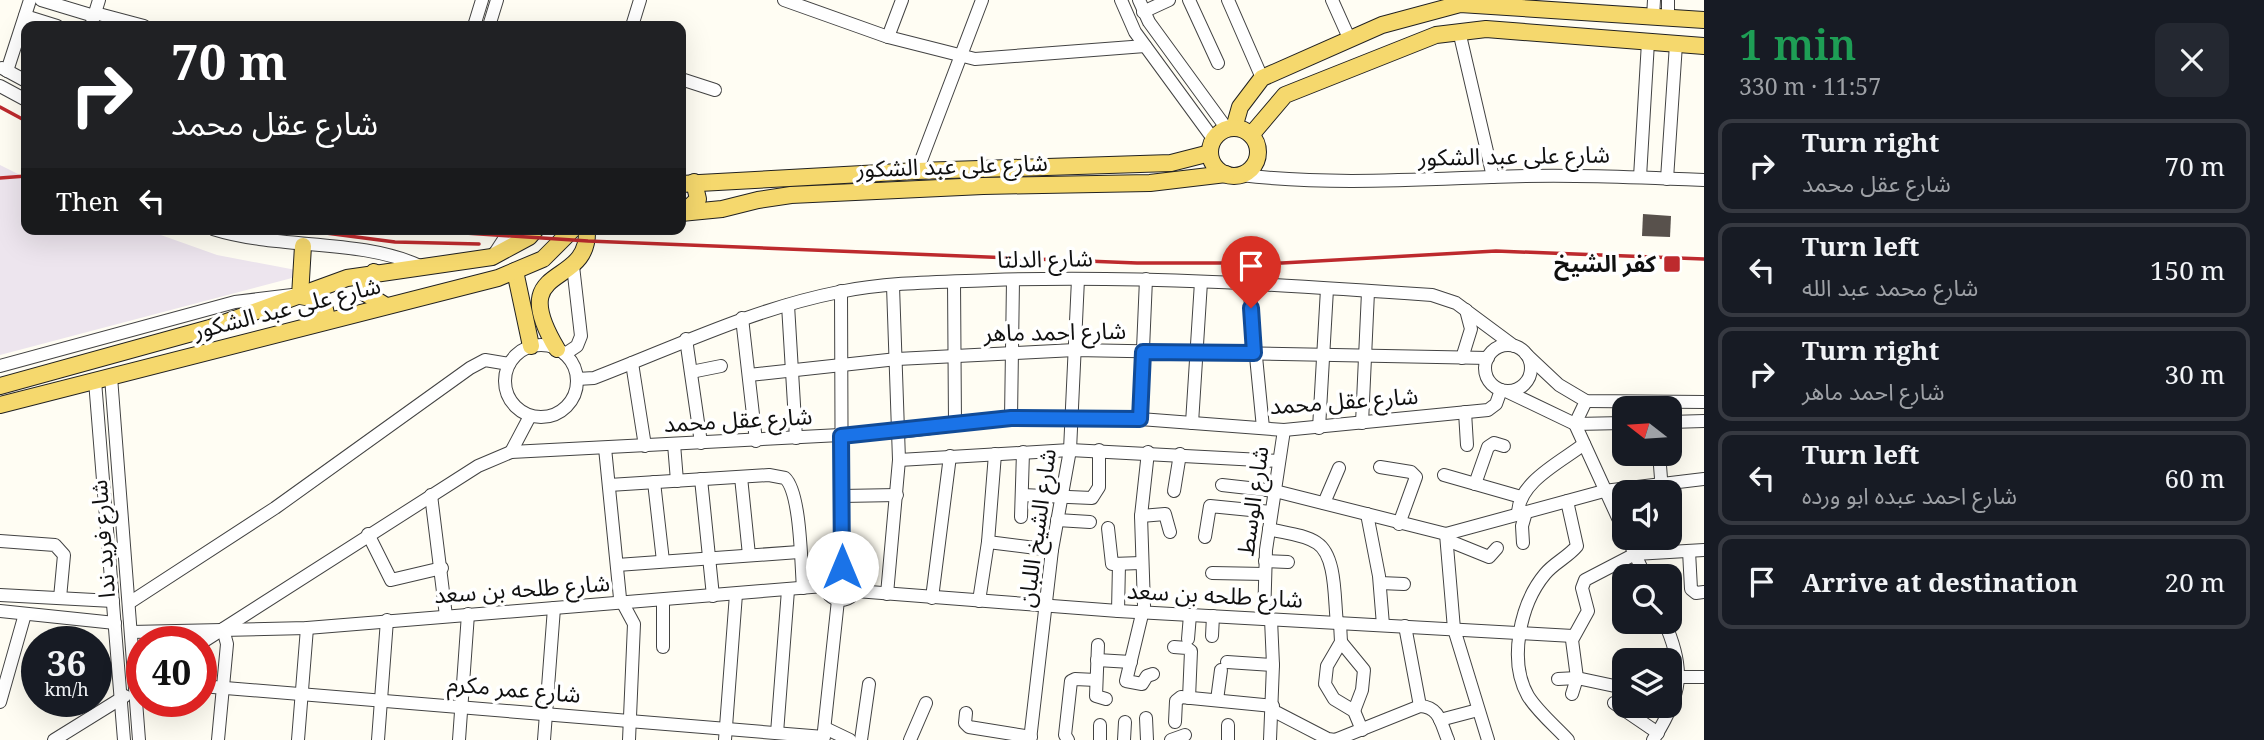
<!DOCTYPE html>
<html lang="en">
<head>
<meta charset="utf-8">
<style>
	body { margin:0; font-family:"Noto Serif","Noto Sans Arabic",serif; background:#242831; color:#f1f3f6; height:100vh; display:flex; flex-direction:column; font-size:26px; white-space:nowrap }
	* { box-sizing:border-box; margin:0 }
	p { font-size:23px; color:#9ea1a6 }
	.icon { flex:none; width:38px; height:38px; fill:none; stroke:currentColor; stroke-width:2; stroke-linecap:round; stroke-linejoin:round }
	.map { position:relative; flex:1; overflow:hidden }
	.panel { display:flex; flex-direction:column; background:#171b24; width:560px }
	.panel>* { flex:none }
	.guide { position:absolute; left:21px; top:21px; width:665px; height:214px; border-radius:14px; box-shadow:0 7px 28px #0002; background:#202124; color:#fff; overflow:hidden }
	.needle { width:46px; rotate:287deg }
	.fabs { position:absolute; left:1612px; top:396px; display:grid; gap:14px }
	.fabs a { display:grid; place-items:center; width:70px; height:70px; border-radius:14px; background:#171b24; box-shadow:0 7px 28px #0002; font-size:35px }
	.speed { position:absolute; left:21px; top:626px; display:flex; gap:14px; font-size:35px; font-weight:700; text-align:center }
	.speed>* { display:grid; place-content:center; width:91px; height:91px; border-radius:50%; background:#171b24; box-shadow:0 7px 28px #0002; line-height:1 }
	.speed small { font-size:18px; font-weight:400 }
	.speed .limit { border:10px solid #d22; background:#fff; color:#111 }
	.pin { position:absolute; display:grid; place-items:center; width:60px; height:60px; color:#fff; margin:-72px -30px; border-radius:50% 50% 50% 0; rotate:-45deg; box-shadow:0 0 7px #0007 }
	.pin .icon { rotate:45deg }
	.me { position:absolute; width:77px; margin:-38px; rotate:0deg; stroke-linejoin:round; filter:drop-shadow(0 0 5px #0008) }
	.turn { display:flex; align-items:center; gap:24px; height:147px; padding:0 35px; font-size:32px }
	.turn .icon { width:91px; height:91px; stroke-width:2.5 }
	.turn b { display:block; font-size:49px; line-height:60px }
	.then { display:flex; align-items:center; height:66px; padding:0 35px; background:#0003; gap:14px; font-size:26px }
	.round { display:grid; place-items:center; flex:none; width:74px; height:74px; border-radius:14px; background:#242831 }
	.summary { display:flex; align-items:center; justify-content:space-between; height:119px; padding:0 35px }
	h1 { font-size:42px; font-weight:600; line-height:52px; color:#1e9e55 }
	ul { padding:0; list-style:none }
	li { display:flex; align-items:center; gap:21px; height:94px; margin:0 14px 10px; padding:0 21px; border:4px solid #363941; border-radius:14px }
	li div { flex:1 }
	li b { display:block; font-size:26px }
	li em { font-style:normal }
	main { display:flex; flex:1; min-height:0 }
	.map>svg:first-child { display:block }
</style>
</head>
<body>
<main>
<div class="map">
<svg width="1704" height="740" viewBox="0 0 1704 740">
	<rect width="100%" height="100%" fill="#fffdf3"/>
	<polygon fill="#ede5ee" points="0,165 26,178 26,229 144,229 217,255 296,270 292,278 0,355"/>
	<polygon fill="#58514c" points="1643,214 1671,216 1670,237 1642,236"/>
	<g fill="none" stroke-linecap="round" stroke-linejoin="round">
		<g stroke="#434343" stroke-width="14">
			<g id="minor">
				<polyline points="41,0 94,16"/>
				<polyline points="784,0 888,37 975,59 1145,46"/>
				<polyline points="1121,0 1135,32 1214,140"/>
				<polyline points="1139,0 1149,22 1227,129"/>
				<polyline points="1189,0 1218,63"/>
				<polyline points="1228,0 1262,78"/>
				<polyline points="1332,0 1349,38"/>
				<polyline points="1668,0 1668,18"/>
				<polyline points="1143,12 1169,0"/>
				<polyline points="95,13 144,26"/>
				<polyline points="25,16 57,26"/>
				<polyline points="1653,17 1654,0"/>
				<polyline points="91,26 99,0"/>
				<polyline points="474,26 482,0"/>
				<polyline points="489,26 497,0"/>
				<polyline points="632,26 640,0"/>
				<polyline points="1459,31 1493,177"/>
				<polyline points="888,37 902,0"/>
				<polyline points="2,68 26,81"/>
				<polyline points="7,71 30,0"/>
				<polyline points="681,79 715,90"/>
				<polyline points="0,86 26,100"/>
				<polyline points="917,171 982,0"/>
				<path d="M1241 175C1324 185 1408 180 1491 177 1562 174 1633 177 1704 180"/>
				<polyline points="1640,177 1648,42"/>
				<polyline points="1667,179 1676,44"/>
				<path d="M213 229C280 250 359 238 420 266"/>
				<polyline points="493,256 506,236 507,229"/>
				<polyline points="954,282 955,424"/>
				<polyline points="1249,285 1263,428"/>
				<polyline points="841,291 842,567"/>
				<polyline points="788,305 796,438"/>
				<polyline points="742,318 756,441"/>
				<polyline points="686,339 701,443"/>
				<circle cx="541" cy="381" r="36"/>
				<circle cx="1508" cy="368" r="23"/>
				<polyline points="565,354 577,346 581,336 573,266"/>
				<polyline points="1526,354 1559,385 1586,401 1704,402"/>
				<polyline points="1462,358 1471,329 1466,310"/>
				<polyline points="632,363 645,446"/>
				<polyline points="0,366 235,302 292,295"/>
				<polyline points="691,372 721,366"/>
				<polyline points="749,375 897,359 1075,350 1488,358"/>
				<polyline points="111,377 139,740"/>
				<path d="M577 379 594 378C675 347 753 309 839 292 888 282 941 282 992 280 1138 275 1286 285 1432 295L1456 303 1514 346"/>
				<polyline points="95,381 124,740"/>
				<polyline points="1506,391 1575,424 1624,423"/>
				<polyline points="1586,401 1575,424 1624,531"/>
				<polyline points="1465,412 1467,445"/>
				<polyline points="1011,418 1013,280"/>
				<polyline points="1140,419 1146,279"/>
				<polyline points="1670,422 1704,421"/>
				<polyline points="1192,423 1201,282"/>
				<polyline points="1362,423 1368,292"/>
				<polyline points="1319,428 1327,289"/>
				<polyline points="674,444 677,481"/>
				<polyline points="605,448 620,598 634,624 629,740"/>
				<polyline points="511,452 530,416"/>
				<polyline points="1148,452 1141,516 1144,606 1126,681 1142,684 1147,676 1153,674"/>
				<polyline points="1659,453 1662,491"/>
				<polyline points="899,460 1070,450 1279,461"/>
				<polyline points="1380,467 1411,472 1416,477 1399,524"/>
				<polyline points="1444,475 1521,497"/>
				<polyline points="741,477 749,555"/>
				<polyline points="701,479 713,596"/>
				<polyline points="654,482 663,561"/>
				<polyline points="1475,484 1488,447 1494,443 1504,446"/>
				<path d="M609 485 769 475 785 478C801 493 801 565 803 588"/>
				<polyline points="1222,485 1275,491 1446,534 1604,491 1704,479"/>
				<polyline points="1174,491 1180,454"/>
				<polyline points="431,495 446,616"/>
				<polyline points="1022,495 1092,498 1099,487 1099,450"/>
				<polyline points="842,496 897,495"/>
				<path d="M1567 501 1577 546C1568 557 1554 563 1545 574 1520 604 1508 661 1528 696 1538 712 1555 726 1568 740"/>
				<polyline points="1324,503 1339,468"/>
				<polyline points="1367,514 1379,576 1383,625"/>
				<path d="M1518 514C1518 482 1561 462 1584 444"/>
				<polyline points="1141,516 1165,514 1170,532"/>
				<polyline points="1021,517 1023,452"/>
				<polyline points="1057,520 1090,522"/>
				<polyline points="1108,528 1112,564 1141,563"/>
				<path d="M1269 529C1284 533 1304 534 1317 543 1337 556 1334 601 1337 623"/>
				<polyline points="368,534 391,580 442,568"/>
				<polyline points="1446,534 1454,629 1488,740"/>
				<polyline points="1205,537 1210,506 1271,512"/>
				<polyline points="1627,537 1645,576"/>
				<polyline points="1666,537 1667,552"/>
				<polyline points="1447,540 1489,557 1497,548"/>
				<polyline points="0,541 55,545 64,555 60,598"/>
				<polyline points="988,542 1052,550"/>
				<polyline points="1523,543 1522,526 1526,512"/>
				<polyline points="1689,551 1691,589 1696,593 1704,592"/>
				<polyline points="1265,561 1288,562"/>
				<polyline points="617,565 799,552"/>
				<circle cx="841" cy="584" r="16"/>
				<polyline points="1212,573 1265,574"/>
				<polyline points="1380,583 1404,584"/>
				<polyline points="856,591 1118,611 1573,636"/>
				<polyline points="887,594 899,460 893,286"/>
				<polyline points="0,595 113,601"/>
				<polyline points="932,598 950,456"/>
				<polyline points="663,600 663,647"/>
				<polyline points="979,601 988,542 995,454"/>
				<polyline points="129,603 275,508 470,368 485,360 509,364"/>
				<polyline points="0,611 115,623"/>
				<polyline points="1118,611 1119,564"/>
				<polyline points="1264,619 1266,550 1284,430"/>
				<polyline points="1340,623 1341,642 1327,666 1325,684 1334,699 1354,711 1362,730"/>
				<polyline points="1405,626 1420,706"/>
				<polyline points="131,632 307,628 824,586"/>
				<polyline points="1212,636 1213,616"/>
				<polyline points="1188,639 1190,615"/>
				<polyline points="1341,642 1364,670 1362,690 1354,711"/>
				<polyline points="201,643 478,466 511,452 899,432 1011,418 1140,419 1284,430 1488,410 1496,404 1501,390"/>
				<polyline points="1098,645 1096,696 1106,699"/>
				<polyline points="1174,647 1187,648 1191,651 1189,698"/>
				<polyline points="1097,660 1131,662"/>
				<polyline points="1227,662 1273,665"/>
				<polyline points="1680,677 1704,677"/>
				<polyline points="1558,679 1577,678 1624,688"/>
				<polyline points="201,686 824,737"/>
				<polyline points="1572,694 1577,678 1572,640 1588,611 1582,588 1585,580 1635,554 1704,550"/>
				<polyline points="1217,700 1221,670"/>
				<polyline points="0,702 25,614"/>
				<polyline points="1614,703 1658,733"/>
				<path d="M1272 710 1328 739 1335 740 1420 706C1440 707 1441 724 1448 740"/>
				<polyline points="966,713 965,723 969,727 1031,737"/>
				<polyline points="1146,718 1147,740"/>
				<polyline points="1440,720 1478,710"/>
				<polyline points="1175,722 1176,701 1181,697 1273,706"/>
				<polyline points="1228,725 1228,740"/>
				<polyline points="825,728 850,740"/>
				<polyline points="777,733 788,590"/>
				<polyline points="54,740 125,696"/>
				<polyline points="218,740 227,644 223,629"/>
				<polyline points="298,740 307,628"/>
				<polyline points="378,740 387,620"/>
				<polyline points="459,740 468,614"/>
				<polyline points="544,740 554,608"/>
				<polyline points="725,740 736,594"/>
				<polyline points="823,740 838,600"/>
				<polyline points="861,740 869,684"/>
				<polyline points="910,740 926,703"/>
				<polyline points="1030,740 1052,550 1070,450 1078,279"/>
				<polyline points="1068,740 1065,735 1071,681 1075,679 1096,680"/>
				<polyline points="1100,740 1100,725"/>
				<polyline points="1124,740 1125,722"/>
				<polyline points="1171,740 1185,735"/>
				<polyline points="1270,740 1273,665 1271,619"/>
				<path d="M1653 740C1682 695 1686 670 1664 621"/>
			</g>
		</g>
		<g stroke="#212121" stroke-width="18">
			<g id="major">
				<polyline points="1234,128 1240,107 1262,78 1382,25 1460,4 1704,20"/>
				<circle cx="1234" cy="152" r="24"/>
				<polyline points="1251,135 1285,95 1436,35 1486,29 1704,46"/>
				<polyline points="681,184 917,171 1171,163 1210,153"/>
				<polyline points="681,213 722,209 758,200 791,195 983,186 1150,183 1226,174"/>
				<polyline points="683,213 698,199 694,182"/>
				<polyline points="303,246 300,296 317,299 324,305 326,314 321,322"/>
				<polyline points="515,271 531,346"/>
				<polyline points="374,272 364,286 365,293 386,306"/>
				<path d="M557 349C504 260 590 291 587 229"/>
				<polyline points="0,386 210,328 347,278 492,257 529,237 536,229"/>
				<polyline points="0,405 498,278 543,259 573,229"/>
			</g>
		</g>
		<use href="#minor" stroke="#fff" stroke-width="12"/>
		<use href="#major" stroke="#f5d86d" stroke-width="16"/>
		<g stroke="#bd2a2d" stroke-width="3.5">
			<polyline points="0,107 26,121"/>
			<polyline points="0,178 26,176"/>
			<polyline points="295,229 395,242 479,244"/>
			<polyline points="404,229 588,241 1137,263 1282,263 1496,251 1704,259"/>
		</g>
	</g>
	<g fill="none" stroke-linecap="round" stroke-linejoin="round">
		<g stroke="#114b97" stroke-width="18">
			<polyline id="route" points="842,567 841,436 1011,418 1140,419 1143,352 1254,353 1251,308"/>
		</g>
		<use href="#route" stroke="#1a73e8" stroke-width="12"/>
	</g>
	<rect fill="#bd2a2d" stroke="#fff" stroke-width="2.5" x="1663" y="255" width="18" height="18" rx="3.5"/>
	<g text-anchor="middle" stroke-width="7" stroke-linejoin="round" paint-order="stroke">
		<g font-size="23" fill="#101010" stroke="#fff">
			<text transform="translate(1514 156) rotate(-1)" y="8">شارع على عبد الشكور</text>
			<text transform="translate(952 166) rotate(-2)" y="8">شارع على عبد الشكور</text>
			<text transform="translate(1045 259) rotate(-1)" y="8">شارع الدلتا</text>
			<text transform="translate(287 308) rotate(-14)" y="8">شارع على عبد الشكور</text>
			<text transform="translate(1055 332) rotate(-1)" y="8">شارع احمد ماهر</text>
			<text transform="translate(1344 401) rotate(-4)" y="8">شارع عقل محمد</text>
			<text transform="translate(738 420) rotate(-3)" y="8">شارع عقل محمد</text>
			<text transform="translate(1253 501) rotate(-82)" y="8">شارع الوسط</text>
			<text transform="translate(1037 528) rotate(-82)" y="8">شارع الشيخ اللبان</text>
			<text transform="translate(103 539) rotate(-94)" y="8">شارع فريد ندا</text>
			<text transform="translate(522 589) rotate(-4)" y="8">شارع طلحه بن سعد</text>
			<text transform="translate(1215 595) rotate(3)" y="8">شارع طلحه بن سعد</text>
			<text transform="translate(514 689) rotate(5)" y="8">شارع عمر مكرم</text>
		</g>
		<g font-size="23" font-weight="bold" fill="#101010" stroke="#fff" text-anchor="end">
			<text x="1656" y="272">كفر الشيخ</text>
		</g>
	</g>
</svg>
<div class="fabs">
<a><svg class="needle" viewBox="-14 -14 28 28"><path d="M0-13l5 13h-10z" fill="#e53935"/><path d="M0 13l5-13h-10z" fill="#9ea1a6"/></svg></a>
<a><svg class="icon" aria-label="sound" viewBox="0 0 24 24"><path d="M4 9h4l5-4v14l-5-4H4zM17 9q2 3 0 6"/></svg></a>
<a><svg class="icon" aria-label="search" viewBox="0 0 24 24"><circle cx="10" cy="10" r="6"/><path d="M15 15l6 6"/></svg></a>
<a><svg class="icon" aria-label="layers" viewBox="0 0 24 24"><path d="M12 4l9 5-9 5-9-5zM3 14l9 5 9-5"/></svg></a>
</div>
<div class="speed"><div>36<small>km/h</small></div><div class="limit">40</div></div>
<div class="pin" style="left:1251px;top:308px;background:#d93025"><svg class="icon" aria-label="arrive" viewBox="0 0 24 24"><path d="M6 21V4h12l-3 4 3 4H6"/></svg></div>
<svg class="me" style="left:842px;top:567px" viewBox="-20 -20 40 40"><circle r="19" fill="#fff"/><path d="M0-13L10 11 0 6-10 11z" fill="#1a73e8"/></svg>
<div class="guide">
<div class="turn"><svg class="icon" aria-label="right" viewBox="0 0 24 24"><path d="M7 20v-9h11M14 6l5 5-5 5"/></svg><div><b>70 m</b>شارع عقل محمد</div></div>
<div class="then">Then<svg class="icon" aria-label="left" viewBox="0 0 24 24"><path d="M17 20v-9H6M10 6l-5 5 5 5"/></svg></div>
</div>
</div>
<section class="panel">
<div class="summary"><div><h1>1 min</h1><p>330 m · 11:57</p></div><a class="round"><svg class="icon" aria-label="close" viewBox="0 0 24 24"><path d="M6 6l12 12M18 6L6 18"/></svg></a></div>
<ul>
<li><svg class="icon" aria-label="right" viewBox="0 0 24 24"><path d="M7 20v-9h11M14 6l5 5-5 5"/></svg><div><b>Turn right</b><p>شارع عقل محمد</p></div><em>70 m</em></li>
<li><svg class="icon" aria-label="left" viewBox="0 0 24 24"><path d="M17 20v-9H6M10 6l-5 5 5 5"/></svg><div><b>Turn left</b><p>شارع محمد عبد الله</p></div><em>150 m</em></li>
<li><svg class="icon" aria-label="right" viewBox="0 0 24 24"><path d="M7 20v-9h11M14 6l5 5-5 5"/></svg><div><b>Turn right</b><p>شارع احمد ماهر</p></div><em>30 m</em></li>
<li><svg class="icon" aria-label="left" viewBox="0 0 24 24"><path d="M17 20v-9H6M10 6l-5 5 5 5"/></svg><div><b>Turn left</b><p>شارع احمد عبده ابو ورده</p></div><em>60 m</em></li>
<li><svg class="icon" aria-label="arrive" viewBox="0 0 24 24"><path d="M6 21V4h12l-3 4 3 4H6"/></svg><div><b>Arrive at destination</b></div><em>20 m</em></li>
</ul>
</section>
</main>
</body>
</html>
